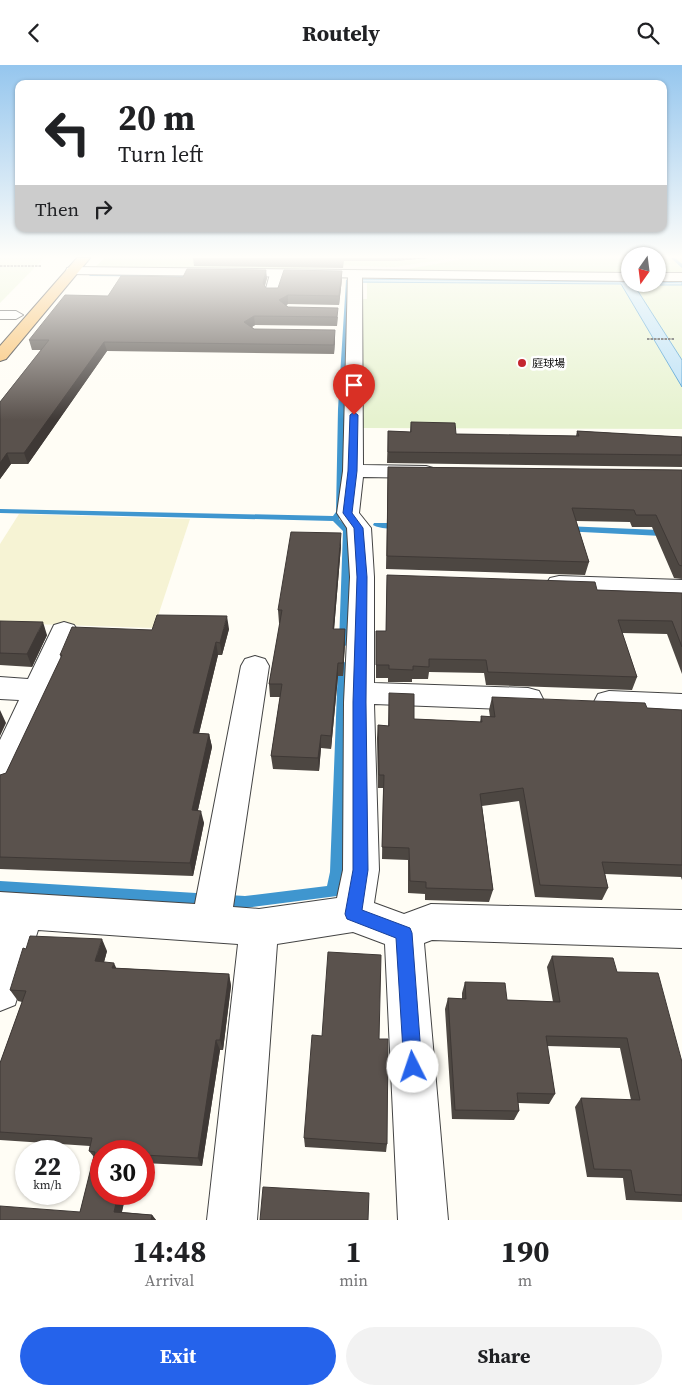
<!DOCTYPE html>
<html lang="en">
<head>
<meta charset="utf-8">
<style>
	body { margin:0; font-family:"Source Serif 4","Noto Sans JP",serif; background:#f2f2f2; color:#202124; height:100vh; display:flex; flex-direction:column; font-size:19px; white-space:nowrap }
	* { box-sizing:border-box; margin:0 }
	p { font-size:16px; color:#757577 }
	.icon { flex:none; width:28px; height:28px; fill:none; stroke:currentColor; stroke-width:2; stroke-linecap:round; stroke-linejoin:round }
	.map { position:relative; height:1155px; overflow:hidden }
	.drawer { display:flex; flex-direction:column; background:#fff; flex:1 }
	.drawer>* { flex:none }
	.top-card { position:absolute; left:15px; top:15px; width:652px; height:152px; border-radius:10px; box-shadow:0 1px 4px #0004; background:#fff; color:#202124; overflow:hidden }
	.needle { width:32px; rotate:194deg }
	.buttons { position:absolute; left:621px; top:182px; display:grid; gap:10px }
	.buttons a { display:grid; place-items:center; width:45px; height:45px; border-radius:50%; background:#fff; box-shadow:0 1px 4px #0004; font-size:25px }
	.speed { position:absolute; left:15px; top:1075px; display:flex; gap:10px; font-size:25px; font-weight:700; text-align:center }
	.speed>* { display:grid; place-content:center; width:65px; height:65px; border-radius:50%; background:#fff; box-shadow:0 1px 4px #0004; line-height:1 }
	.speed small { font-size:12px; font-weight:400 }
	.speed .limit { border:8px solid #d22; background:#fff; color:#111 }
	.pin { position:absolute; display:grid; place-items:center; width:42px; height:42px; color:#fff; margin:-51px -21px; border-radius:50% 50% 50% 0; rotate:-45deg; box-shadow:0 0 5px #0007 }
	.pin .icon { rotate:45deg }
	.me { position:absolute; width:55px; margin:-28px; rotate:356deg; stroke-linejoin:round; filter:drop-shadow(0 0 4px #0008) }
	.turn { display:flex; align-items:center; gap:18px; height:105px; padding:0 20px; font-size:22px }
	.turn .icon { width:65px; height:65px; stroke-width:2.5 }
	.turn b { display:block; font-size:35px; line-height:42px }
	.then { display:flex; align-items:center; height:48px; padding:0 20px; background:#0003; gap:10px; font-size:19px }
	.eta { display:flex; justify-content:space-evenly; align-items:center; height:85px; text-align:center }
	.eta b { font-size:30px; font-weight:700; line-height:35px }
	.cta { display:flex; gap:10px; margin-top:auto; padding:10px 20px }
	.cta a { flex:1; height:58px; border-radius:30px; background:#2563eb; color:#fff; font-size:20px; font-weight:700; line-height:58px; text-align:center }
	.cta a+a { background:#f2f2f2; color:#202124 }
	header { display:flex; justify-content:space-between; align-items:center; height:65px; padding:0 20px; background:#fff; font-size:22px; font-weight:700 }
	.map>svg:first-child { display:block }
</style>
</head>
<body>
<header><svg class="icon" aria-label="back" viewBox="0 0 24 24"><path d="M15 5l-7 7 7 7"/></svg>Routely<svg class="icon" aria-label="search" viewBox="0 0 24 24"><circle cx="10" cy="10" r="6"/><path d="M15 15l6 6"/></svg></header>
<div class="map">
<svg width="682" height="1155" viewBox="0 0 682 1155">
	<rect width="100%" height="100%" fill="#fffdf5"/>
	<polygon fill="#f6f3d4" points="19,449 190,454 154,563 0,558 0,479"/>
	<g fill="#d5ebbd">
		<polygon points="105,193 630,193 630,208 163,204 96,201"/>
		<rect x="658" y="193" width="24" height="15"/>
	</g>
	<g fill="#e6f2cf">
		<polygon points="0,193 44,193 0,238"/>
		<polygon points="367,217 682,220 682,364 363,363 360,234 367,234"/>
	</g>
	<polygon fill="#f1ede2" points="453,193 468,193 403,205 346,205 280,200 283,198 394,202"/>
	<polygon fill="#b9e0f7" stroke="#3f96cf" points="351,214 630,217 630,219 682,217 682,220 634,220 682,295 682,322 621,219 351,217"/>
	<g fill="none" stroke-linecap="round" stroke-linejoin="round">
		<g fill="#3f96cf" fill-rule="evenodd">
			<polygon points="671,193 675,193 682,199 682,203"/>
			<polygon points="88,209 197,210 199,211 197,212 90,211"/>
			<polygon points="348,214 363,216 361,217 350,217 344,344 344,447 339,454 351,465 349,578 348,580 344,581 339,578 343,466 333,456 0,448 0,444 333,451 336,447 338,344 346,215"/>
			<path d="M374 458H398L402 461C396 465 379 464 373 460Z"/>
			<polygon points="565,461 682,466 682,472 562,466 561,464"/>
			<polygon points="343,596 348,600 344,807 337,831 245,843 0,828 0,816 245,831 327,821 330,807 338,600"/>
		</g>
		<g stroke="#444" stroke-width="2">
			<g id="minor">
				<polygon points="277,205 284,209 277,230 267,230 265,227 270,209"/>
				<polygon points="355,205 362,209 363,400 426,401 433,403 436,407 433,411 426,413 363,412 359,448 371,463 374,512 374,618 528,623 539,626 543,634 539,642 528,645 374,639 379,805 374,838 404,849 431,839 682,845 682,883 432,875 424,878 448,1155 398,1155 385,879 353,867 277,879 257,1155 207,1155 238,879 38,865 15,940 0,946 0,827 195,839 241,601 245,594 255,591 265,594 269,601 233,842 259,844 337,833 343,805 344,637 350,512 347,463 337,448 343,406 348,209"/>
				<polygon points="0,246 16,246 23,250 16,254 0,254"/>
				<polygon points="559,511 682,515 682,531 559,527 550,525 546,519 550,513"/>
				<polygon points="64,557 74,560 78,566 16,710 12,719 0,723 0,675 19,635 0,634 0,612 28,614 54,560"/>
				<polygon points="609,626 682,629 682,651 609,648 598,645 594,637 598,629"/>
			</g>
		</g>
		<g stroke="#444" stroke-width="2">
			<g id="tertiary">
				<polygon points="72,202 630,208 630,216 67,209 66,206 67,203"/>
				<rect x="658" y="208" width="24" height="8"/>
			</g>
		</g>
		<g stroke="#222" stroke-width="2">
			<polygon id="trunk" points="77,193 90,193 6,294 0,296 0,281"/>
		</g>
		<g stroke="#333" stroke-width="2" stroke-dasharray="2.5 1" stroke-linecap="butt">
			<polyline points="0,201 41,201"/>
			<polyline points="647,274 674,274"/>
		</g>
		<use href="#minor" fill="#fff" fill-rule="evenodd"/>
		<use href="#tertiary" fill="#fff" fill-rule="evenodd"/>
		<use href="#trunk" fill="#f7bc64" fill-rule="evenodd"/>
	</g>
	<g fill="#4d4742">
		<polygon points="193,193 428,193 395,196 344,196 343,203 194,201"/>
		<polygon points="342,206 342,214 339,240 288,239 286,240 288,242 338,252 337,261 255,260 252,262 254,264 335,275 334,289 107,286 28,399 11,399 0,414 0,337 41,285 32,285 29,275 108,231 267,213 265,221 266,223 278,223"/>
		<polygon points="411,357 456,369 576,371 577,366 682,372 682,402 387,398 388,366 410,367"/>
		<polygon points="388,402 682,405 682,514 674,513 652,462 632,462 630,457 576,456 589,497 585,510 386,504"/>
		<polygon points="341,481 334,564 345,577 343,611 338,611 331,684 321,683 319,706 273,704 271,691 280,632 270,632 269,619 280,558 279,558 278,545"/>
		<polygon points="387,510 597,525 682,528 682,609 667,569 622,568 637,612 632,625 486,620 484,608 429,607 428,614 412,614 412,617 388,617 388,613 376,613 376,566 386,566"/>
		<polygon points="0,556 47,570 32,602 0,600"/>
		<polygon points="229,564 222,590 218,590 199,668 209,669 212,682 198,745 204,758 193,811 0,804 0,710 6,708 61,593 60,590 152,565"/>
		<polygon points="389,628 414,654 480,657 481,651 490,652 489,645 492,632 647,643 682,645 682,815 681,812 605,809 608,823 602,835 535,832 519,736 482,741 493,825 489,837 425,835 425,829 408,828 408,795 382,794 383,723 378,723 377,673 378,660 388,661"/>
		<polygon points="107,886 104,897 116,903 229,909 231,921 223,985 220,985 202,1101 144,1098 144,1086 101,1086 101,1129 126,1129 122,1147 152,1150 156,1155 0,1155 80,1147 94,1092 89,1086 90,1081 0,1075 0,998 22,937 18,936 10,925"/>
		<polygon points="552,891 617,907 682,997 682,1137 626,1135 623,1113 587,1112 575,1042 581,1033 631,1035 620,983 547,981 555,1029 549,1039 518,1038 519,1046 514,1055 452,1054 445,944 448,933 462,934 462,928 465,917 507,935 553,937 547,902"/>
		<polygon points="379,974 387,1079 386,1087 305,1082 304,1073"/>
	</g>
	<g fill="#3f3936">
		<polygon points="395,193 428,193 395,196"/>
		<polygon points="266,205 267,213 263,226 263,218"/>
		<polygon points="342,206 342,214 339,240 339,231"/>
		<polygon points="288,230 288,239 279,244 279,235"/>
		<polygon points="254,251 255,260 245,266 244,257"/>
		<polygon points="335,265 335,275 334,289 334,280"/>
		<polygon points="104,277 107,286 28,399 24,388"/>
		<polygon points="7,388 11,399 0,414 0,398"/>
		<polygon points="341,468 341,481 333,577 333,564"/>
		<polygon points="227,551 229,564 222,590 220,578"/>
		<polygon points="43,557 47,570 32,602 27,589"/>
		<polygon points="345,564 345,577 343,611 343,598"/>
		<polygon points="216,577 218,590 196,681 193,668"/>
		<polygon points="338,598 338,611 331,684 331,671"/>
		<polygon points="0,645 6,658 0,671"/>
		<polygon points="209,669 212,682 195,758 192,745"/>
		<polygon points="321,670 321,683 319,706 318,693"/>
		<polygon points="201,746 204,758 193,811 190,798"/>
		<polygon points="102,874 107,886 101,908 95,896"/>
		<polygon points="114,898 119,909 112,903"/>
		<polygon points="229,909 231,921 223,985 220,975"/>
		<polygon points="216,975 220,985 202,1101 198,1093"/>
		<polygon points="118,1129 126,1129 120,1154 114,1147"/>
		<polygon points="152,1150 156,1155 151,1155"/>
	</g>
	<g fill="#5a524d" stroke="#3f3936">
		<polygon points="187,204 266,205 263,218 266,223 278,223 284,205 342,206 339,231 288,230 279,235 288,242 338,243 337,252 254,251 244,257 254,264 335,265 334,280 104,277 24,388 7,388 0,398 0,337 49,275 29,275 65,230 108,231 121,211 183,212"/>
		<polygon points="411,357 455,358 456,369 579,371 577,366 682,372 682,390 388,387 388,366 411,367"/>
		<polygon points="388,402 682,405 682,501 679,500 656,450 636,450 634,445 572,443 589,497 387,491"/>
		<polygon points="291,467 341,468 333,564 345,564 343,598 338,598 331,671 321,670 318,693 271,691 282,619 269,619 282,545 278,545"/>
		<polygon points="387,510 595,517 597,525 682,528 682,582 672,556 618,555 637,612 488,607 486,595 429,594 429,602 413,601 413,605 389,604 389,600 376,600 376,566 386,566"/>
		<polygon points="157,550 227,551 220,578 216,577 193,668 209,669 192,745 201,746 190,798 0,792 0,710 6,708 62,590 60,590 72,562 152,565"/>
		<polygon points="0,556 43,557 27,589 0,588"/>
		<polygon points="389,628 414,629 414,654 482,657 481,651 495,652 492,632 645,638 647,643 682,645 682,800 602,797 608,823 540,820 523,723 480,729 493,825 426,823 426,817 410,816 409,783 382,782 384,710 379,710 378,660 389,661"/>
		<polygon points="30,871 102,874 95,896 114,898 112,903 229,909 220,975 216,975 198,1093 144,1090 144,1086 101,1086 101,1129 118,1129 114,1147 152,1150 151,1155 0,1155 0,1141 80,1147 95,1087 89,1086 92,1073 0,1067 0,998 26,926 10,925 23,883 26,884"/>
		<polygon points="328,887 381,890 379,974 388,974 387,1079 304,1073 312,970 322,971"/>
		<polygon points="552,891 613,893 617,907 658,908 682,997 682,1130 635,1127 631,1105 594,1104 581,1033 640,1035 627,973 546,971 555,1029 517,1028 519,1046 455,1045 448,933 466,934 465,917 505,918 507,935 560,937"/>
		<polygon points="263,1122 369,1128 368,1155 260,1155"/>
	</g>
	<linearGradient id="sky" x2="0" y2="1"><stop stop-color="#95c6ee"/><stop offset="0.54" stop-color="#fffefa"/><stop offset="1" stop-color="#fffefa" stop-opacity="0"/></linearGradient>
	<rect width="682" height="355" fill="url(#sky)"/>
	<polygon fill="#2563eb" stroke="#184099" points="354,347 358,350 357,406 352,448 363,463 367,512 366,637 368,805 362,845 410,863 412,868 422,1002 419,1009 413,1011 406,1009 404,1002 396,873 347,854 345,849 353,805 353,637 357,512 354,463 343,448 348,406 350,350"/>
	<circle fill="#c4262e" stroke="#fff" stroke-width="2" cx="522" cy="298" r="5"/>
	<g text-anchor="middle" stroke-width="5" stroke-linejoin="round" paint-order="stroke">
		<g font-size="11" fill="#111" stroke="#fff" text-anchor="start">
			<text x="532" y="302">庭球場</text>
		</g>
	</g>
</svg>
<div class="buttons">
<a><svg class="needle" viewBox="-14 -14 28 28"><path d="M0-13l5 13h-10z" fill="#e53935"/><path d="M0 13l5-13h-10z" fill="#757577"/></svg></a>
</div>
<div class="speed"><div>22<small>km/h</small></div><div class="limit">30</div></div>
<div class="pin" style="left:354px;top:350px;background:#d93025"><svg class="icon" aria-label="arrive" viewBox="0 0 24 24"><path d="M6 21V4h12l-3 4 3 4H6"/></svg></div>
<svg class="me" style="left:413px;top:1002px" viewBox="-20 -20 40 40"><circle r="19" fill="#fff"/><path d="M0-13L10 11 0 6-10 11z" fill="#2563eb"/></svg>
<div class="top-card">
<div class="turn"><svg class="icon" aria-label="left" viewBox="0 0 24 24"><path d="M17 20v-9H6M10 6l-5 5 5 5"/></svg><div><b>20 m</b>Turn left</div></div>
<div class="then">Then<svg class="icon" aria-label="right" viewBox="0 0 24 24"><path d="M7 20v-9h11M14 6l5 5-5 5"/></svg></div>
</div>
</div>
<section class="drawer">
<div class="eta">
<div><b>14:48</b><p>Arrival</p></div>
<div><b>1</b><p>min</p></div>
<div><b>190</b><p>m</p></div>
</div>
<div class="cta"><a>Exit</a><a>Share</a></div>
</section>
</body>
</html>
